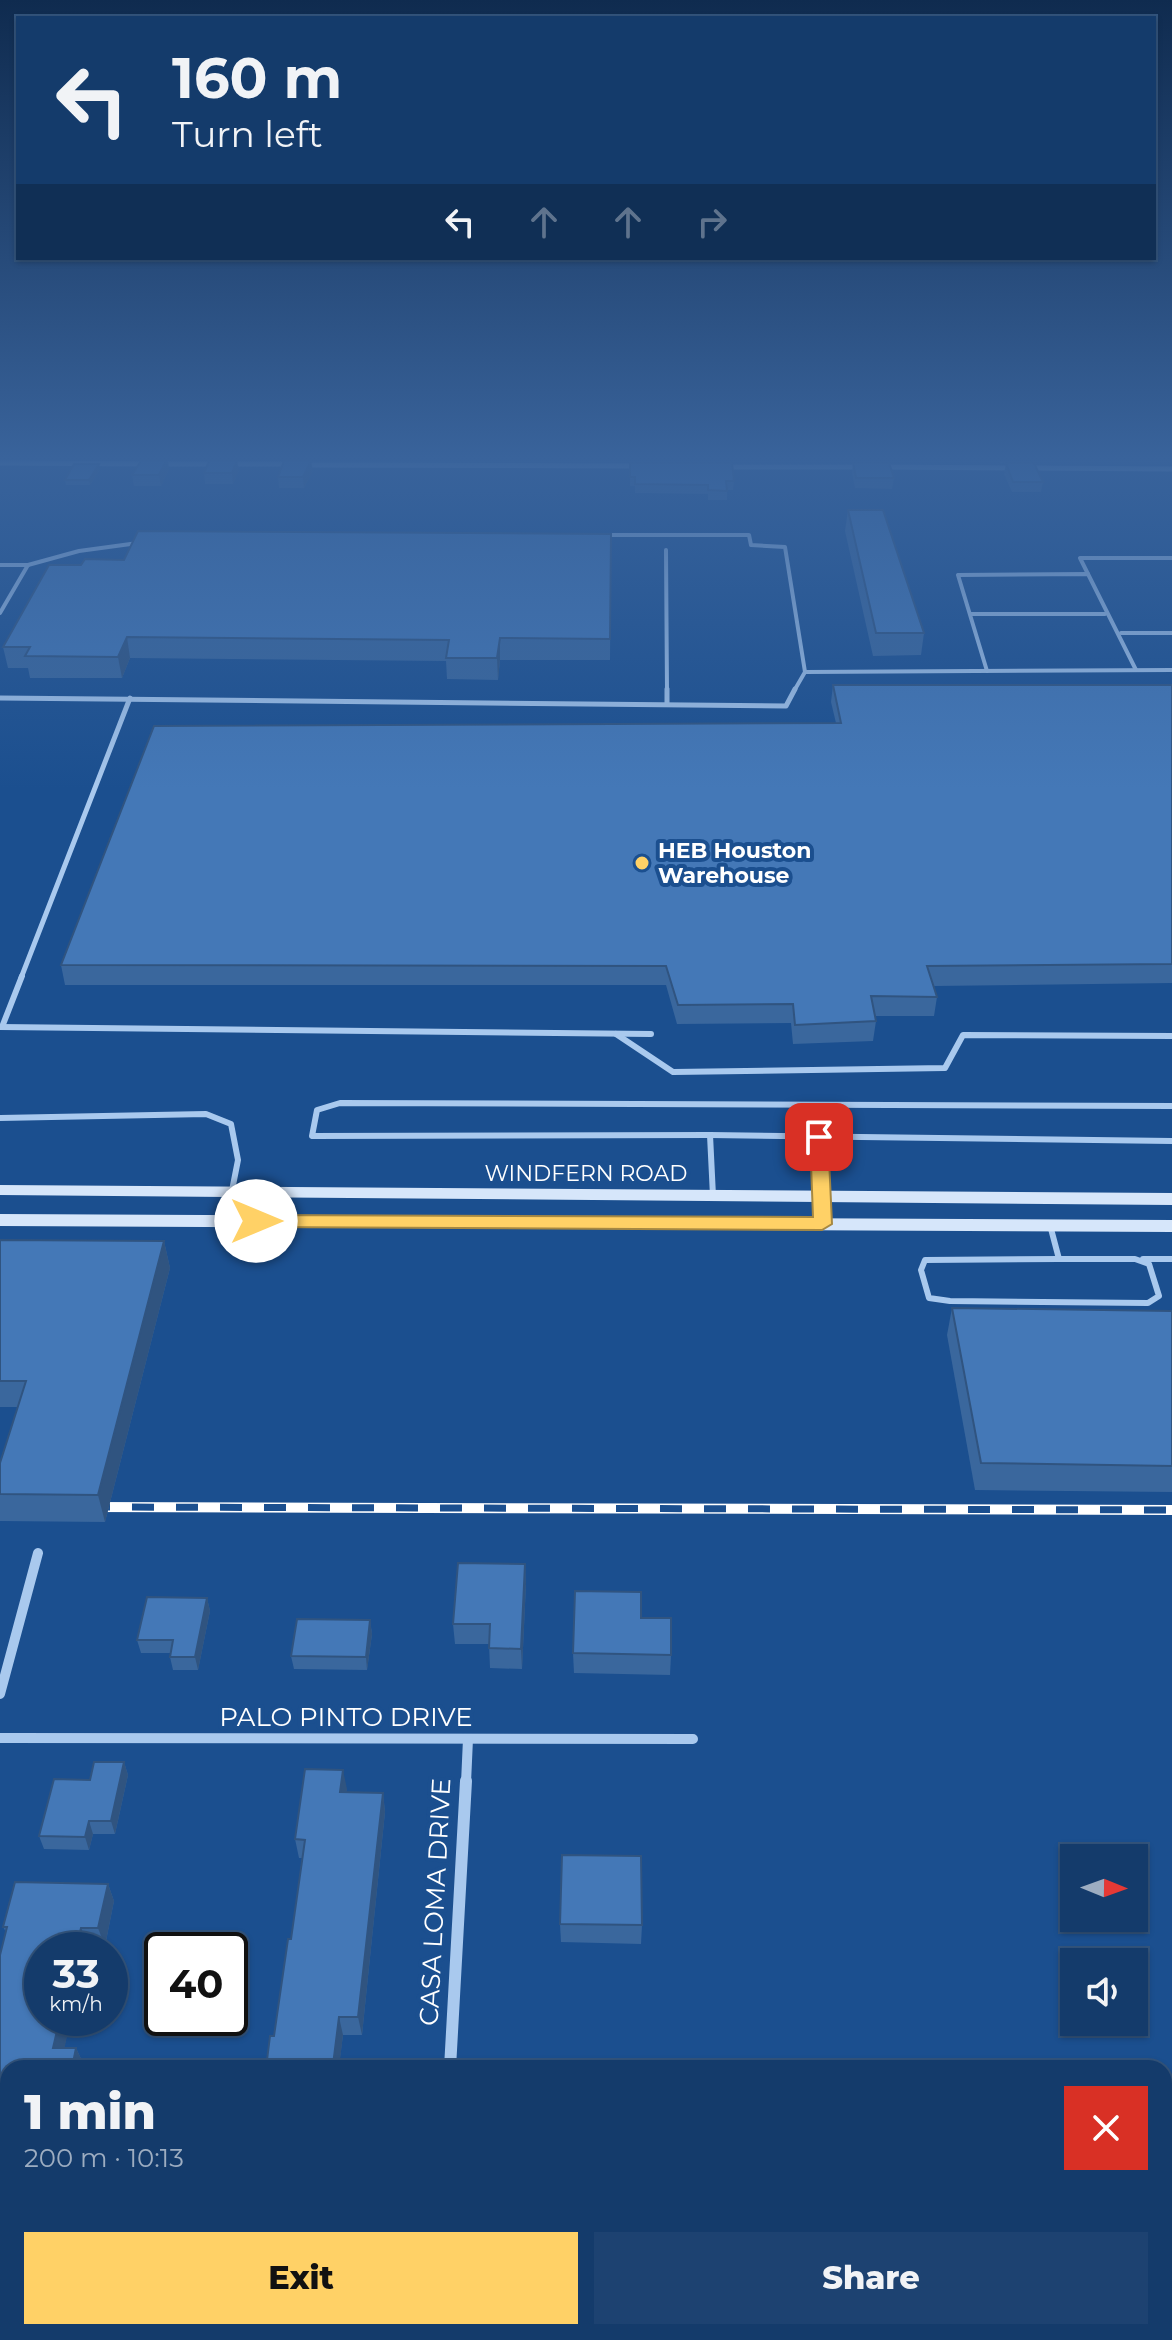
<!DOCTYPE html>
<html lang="en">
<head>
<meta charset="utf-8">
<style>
	body { margin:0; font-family:Montserrat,sans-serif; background:#1d4271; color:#f1f3f6; height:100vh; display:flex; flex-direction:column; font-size:30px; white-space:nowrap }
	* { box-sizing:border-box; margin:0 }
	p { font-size:26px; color:#9dadc1 }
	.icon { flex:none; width:44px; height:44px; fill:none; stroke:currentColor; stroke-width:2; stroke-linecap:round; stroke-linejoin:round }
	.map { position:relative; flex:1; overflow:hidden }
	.panel { position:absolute; left:0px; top:2060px; width:1172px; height:280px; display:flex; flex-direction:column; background:#143b6b; border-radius:24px 24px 0 0; box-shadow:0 2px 6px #0004,0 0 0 2px #33557e }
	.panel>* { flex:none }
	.banner { position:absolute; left:16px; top:16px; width:1140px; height:244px; border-radius:0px; box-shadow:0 2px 6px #0004,0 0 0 2px #33557e; background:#143b6b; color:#f1f3f6; overflow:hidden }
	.needle { width:52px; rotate:91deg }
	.buttons { position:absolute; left:1060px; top:1844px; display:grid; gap:16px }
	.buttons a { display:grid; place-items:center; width:88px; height:88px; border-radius:0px; background:#143b6b; box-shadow:0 2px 6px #0004,0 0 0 2px #33557e; font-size:40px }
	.speed { position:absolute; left:24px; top:1932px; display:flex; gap:16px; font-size:40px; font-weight:700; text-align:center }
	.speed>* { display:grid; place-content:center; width:104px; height:104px; border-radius:50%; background:#143b6b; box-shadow:0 2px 6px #0004,0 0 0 2px #33557e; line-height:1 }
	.speed small { font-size:20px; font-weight:400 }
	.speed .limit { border:4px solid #111; border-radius:12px; background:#fff; color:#111 }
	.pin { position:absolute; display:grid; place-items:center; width:68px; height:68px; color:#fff; margin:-34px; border-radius:16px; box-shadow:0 4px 12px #0006 }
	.me { position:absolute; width:88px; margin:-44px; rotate:90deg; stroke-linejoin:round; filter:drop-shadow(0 0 6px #0008) }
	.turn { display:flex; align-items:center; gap:28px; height:168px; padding:0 24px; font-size:36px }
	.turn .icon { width:104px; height:104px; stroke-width:2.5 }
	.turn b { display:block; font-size:56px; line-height:68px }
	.lanes { display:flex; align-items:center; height:76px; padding:0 24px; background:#0003; justify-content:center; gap:40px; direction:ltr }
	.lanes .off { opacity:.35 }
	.round { display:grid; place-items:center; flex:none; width:84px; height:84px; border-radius:0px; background:#1d4271 }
	.head { display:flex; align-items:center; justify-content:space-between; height:136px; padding:0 24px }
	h1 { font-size:48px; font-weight:800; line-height:60px }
	.action { display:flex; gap:16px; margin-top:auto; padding:16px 24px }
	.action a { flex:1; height:92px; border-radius:0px; background:#ffd166; color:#111; font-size:32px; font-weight:800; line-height:92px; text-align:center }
	.action a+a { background:#1d4271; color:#f1f3f6 }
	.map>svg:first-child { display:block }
</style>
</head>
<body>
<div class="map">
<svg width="1172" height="2340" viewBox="0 0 1172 2340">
	<rect width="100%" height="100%" fill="#1b4f8f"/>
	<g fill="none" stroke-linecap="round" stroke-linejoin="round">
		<g stroke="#a9c9ee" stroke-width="4">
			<polyline points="593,535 749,535 751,545 785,547 805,672 1172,670"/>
			<polyline points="666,550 667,691"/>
			<polyline points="0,565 28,565 79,551 138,543"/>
			<polyline points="1088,574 1080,558 1172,558"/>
			<polyline points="0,613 28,565"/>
			<polyline points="971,614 1105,614"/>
			<polyline points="1121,633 1172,633"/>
			<polyline points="987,671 958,575 1088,574 1136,670"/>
			<polyline points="794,691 805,672"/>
		</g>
		<g stroke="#a9c9ee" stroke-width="5">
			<polyline points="667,689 667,704"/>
			<polyline points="0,698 786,706 795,689"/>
			<polyline points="21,978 130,698"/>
		</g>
		<g stroke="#a9c9ee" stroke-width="6">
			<polyline points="0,1027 651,1034"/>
			<polyline points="2,1027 22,976"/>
			<polyline points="616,1034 673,1072 945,1068 963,1035 1172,1036"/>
			<polyline points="1172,1106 340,1103 317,1110 312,1136 710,1135 1172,1141"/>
			<polyline points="0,1118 206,1114 231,1124 238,1160 226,1221"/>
			<polyline points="710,1135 713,1196"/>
			<polyline points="819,1137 822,1224"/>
			<polyline points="1050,1225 1059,1259"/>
			<polygon points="1059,1259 1135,1259 1149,1264 1159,1296 1148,1303 950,1301 929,1298 921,1270 925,1260"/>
			<polyline points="1143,1259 1172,1259"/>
		</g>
		<g stroke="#a9c9ee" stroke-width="5">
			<polyline points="0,463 147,464"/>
			<polyline points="161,464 215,464"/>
			<polyline points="229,464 291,464"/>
			<polyline points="305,465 639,466"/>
			<polyline points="725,467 863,467"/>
			<polyline points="881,467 1015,468"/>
			<polyline points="1029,468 1172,469"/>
		</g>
		<g stroke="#a9c9ee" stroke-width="10">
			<polyline points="0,1694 38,1553"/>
			<polyline points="0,1738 693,1739"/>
			<polyline points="466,1783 468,1739"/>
		</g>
		<g stroke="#a9c9ee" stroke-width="12">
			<polyline points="450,2068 466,1781"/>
			<polyline points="435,2340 436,2332"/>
		</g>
		<g fill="#d6e6fa" fill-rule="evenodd">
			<polygon points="0,1185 1172,1193 1172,1205 0,1195"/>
			<polygon points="0,1214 1172,1220 1172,1232 0,1226"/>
		</g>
		<g stroke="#fff" stroke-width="10">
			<polyline id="rail" points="88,1507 1172,1510"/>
		</g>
		<use href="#rail" stroke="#1b4f8f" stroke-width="7" stroke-dasharray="22" stroke-linecap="butt"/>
	</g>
	<g fill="#3a679d">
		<polygon points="849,461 885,461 885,462"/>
		<polygon points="999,461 1028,461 1028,463 1000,463"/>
		<polygon points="853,462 894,478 892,489 855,488 852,473"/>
		<polygon points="630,463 734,481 733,490 727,490 727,500 708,500 708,494 635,493 635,486 630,486"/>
		<polygon points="1006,463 1043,482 1041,492 1012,492 1004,474"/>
		<polygon points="100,469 90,485 66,485 65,480"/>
		<polygon points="169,469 161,486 134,486 132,475"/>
		<polygon points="239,470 233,484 205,484 204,473"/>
		<polygon points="313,470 304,488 279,488 278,477"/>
		<polygon points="848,510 924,633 921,655 873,656 845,531"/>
		<polygon points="611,534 610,660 500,660 498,680 447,679 446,661 130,658 122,678 30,678 28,668 8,668 3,647 81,565 124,560"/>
		<polygon points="833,685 1172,685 1172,983 934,986 937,997 934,1016 875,1016 876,1021 873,1041 793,1044 791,1023 677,1024 666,985 65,985 61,965 836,723 831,702"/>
		<polygon points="0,1240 164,1241 170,1268 105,1522 0,1521 0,1463 18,1407 0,1407"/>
		<polygon points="952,1308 1172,1311 1172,1492 975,1490 947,1335"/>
		<polygon points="525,1564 526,1584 522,1669 490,1668 489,1644 455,1644 453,1624"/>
		<polygon points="207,1598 210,1611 198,1670 173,1670 170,1657 170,1653 141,1653 137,1640"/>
		<polygon points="641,1618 671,1655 670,1675 574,1673 573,1653"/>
		<polygon points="370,1620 372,1634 367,1670 294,1669 291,1656"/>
		<polygon points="124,1762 128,1775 115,1834 93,1834 89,1850 44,1849 39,1836 90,1780"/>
		<polygon points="347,1789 346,1792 383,1793 385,1812 362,2035 343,2035 339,2065 356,2065 357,2068 266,2068 274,2036 291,1939 302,1858 299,1858 295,1839"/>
		<polygon points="108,1884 114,1901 105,1946 88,1945 42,2018 71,2018 64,2048 76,2048 84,2065 8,2068 8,2246 0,2246 0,1955 6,1932 3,1927"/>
		<polygon points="560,1924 642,1925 641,1944 561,1942"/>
		<polygon points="0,2278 8,2278 8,2312 0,2313"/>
	</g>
	<g fill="#305480">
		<polygon points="166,461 168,461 169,469 161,486 159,475"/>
		<polygon points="237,461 239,470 233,484 232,473"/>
		<polygon points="311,461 313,470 304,488 303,477"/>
		<polygon points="99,464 100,469 90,485 89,480"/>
		<polygon points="127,637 130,658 122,678 118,657"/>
		<polygon points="500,638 500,660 498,680 497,658"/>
		<polygon points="164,1241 170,1268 105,1522 98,1495"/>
		<polygon points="525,1564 526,1584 522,1669 521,1649"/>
		<polygon points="207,1598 210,1611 198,1670 195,1657"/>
		<polygon points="370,1620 372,1634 367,1670 366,1657"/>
		<polygon points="124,1762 128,1775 115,1834 111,1821"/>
		<polygon points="343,1770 347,1789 344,1811 340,1792"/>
		<polygon points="383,1793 385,1812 362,2035 358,2017"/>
		<polygon points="89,1821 93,1834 89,1850 85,1837"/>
		<polygon points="108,1884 114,1901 105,1946 98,1928"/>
		<polygon points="81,1928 88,1945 86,1950 76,1950"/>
		<polygon points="339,2017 343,2035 339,2068 333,2065"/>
		<polygon points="60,2018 71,2018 61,2064 53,2048"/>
		<polygon points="76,2048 84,2065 83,2068 72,2068"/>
		<polygon points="4,2332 9,2340 2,2340"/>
		<polygon points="326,2332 332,2332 331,2340 325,2340"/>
	</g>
	<g fill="#4478b7" stroke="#305480" stroke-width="2">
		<polygon points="141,461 166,461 159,475 132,475"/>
		<polygon points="209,461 237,461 232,473 204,473"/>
		<polygon points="284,461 311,461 303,477 278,477"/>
		<polygon points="853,462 889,463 894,478 856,478"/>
		<polygon points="630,463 732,463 734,481 726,481 727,491 708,490 708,485 635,484 635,477 630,477"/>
		<polygon points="1006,463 1034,463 1043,482 1013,482"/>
		<polygon points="74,464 99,464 89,480 65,480"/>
		<polygon points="848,510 883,510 924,633 876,633"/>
		<polygon points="138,531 611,534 610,639 500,638 497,658 446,658 449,640 127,637 118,657 25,656 30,647 3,647 49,565 81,565 85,559 124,560"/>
		<polygon points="833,685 1172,685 1172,964 927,966 937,997 871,996 876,1021 795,1025 793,1004 678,1005 666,966 61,965 154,726 841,723"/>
		<polygon points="0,1240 164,1241 98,1495 0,1494 0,1463 26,1381 0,1381"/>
		<polygon points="952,1308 1172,1311 1172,1466 981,1463"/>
		<polygon points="458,1563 525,1564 521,1649 489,1648 490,1624 453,1624"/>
		<polygon points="575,1591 641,1592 641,1618 671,1618 671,1655 573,1653"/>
		<polygon points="147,1597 207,1598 195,1657 170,1657 173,1640 137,1640"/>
		<polygon points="297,1619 370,1620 366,1657 291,1656"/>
		<polygon points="94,1762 124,1762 111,1821 89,1821 85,1837 39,1836 54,1779 90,1780"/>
		<polygon points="305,1769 343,1770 340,1792 383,1793 358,2017 339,2017 333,2065 356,2065 356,2068 266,2068 270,2036 274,2036 288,1939 291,1939 305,1840 295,1839"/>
		<polygon points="562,1855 641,1856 642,1925 560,1924"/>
		<polygon points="15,1882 108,1884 98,1928 81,1928 76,1950 42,1950 42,2018 60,2018 53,2048 76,2048 72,2068 8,2068 8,2231 0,2231 0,1955 7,1927 3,1927"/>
		<polygon points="0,2278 8,2278 8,2307 0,2308"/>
		<polygon points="0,2332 4,2332 2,2340 0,2340"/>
		<polygon points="247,2332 326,2332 325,2340 246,2340"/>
	</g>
	<linearGradient id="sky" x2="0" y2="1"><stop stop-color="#0f2b4f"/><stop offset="0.58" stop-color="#39639b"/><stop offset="1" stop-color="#39639b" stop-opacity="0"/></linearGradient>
	<rect width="1172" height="789" fill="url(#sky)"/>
	<polygon fill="#ffd166" stroke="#a68842" stroke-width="2" points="819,1132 828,1137 832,1224 822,1230 256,1227 247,1221 256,1215 813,1217 810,1137"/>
	<circle fill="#ffd166" stroke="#1b4f8f" stroke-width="3" cx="642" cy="863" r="8"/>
	<g text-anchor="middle" stroke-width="8" stroke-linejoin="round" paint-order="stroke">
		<g font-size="22" font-weight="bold" fill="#fff" stroke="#1b4f8f" text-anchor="start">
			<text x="658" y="858">HEB Houston<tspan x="658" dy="25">Warehouse</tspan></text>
		</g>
		<g font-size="22" fill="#fff" stroke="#1b4f8f">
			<text x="586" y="1181">WINDFERN ROAD</text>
		</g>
		<g font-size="26" fill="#fff" stroke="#1b4f8f">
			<text x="346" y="1726">PALO PINTO DRIVE</text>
			<text transform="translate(435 1902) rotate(-87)" y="9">CASA LOMA DRIVE</text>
		</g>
	</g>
</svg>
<div class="buttons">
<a><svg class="needle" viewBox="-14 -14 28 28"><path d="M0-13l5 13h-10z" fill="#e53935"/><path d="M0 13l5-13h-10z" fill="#9dadc1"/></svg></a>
<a><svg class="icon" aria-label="sound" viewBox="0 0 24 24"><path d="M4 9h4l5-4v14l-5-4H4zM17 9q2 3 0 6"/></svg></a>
</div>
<div class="speed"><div>33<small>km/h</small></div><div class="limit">40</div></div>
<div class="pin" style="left:819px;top:1137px;background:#d93025"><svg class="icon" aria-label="arrive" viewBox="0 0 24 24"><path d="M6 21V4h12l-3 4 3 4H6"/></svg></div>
<svg class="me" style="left:256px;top:1221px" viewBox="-20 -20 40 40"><circle r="19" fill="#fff"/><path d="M0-13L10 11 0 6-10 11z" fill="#ffd166"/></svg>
<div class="banner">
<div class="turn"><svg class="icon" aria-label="left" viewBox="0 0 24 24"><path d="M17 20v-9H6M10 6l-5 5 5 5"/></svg><div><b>160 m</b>Turn left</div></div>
<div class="lanes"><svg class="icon" aria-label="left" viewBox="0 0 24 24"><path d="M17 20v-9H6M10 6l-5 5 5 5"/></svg><svg class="icon off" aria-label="ahead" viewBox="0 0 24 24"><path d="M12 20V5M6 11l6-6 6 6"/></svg><svg class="icon off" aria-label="ahead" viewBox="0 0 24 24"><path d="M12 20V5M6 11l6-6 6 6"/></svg><svg class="icon off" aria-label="right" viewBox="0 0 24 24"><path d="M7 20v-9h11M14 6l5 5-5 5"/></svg></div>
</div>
<section class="panel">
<div class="head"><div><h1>1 min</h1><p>200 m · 10:13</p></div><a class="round" style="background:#d93025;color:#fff"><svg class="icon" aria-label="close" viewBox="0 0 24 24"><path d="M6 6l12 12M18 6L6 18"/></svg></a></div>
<div class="action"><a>Exit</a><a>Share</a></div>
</section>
</div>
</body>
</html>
